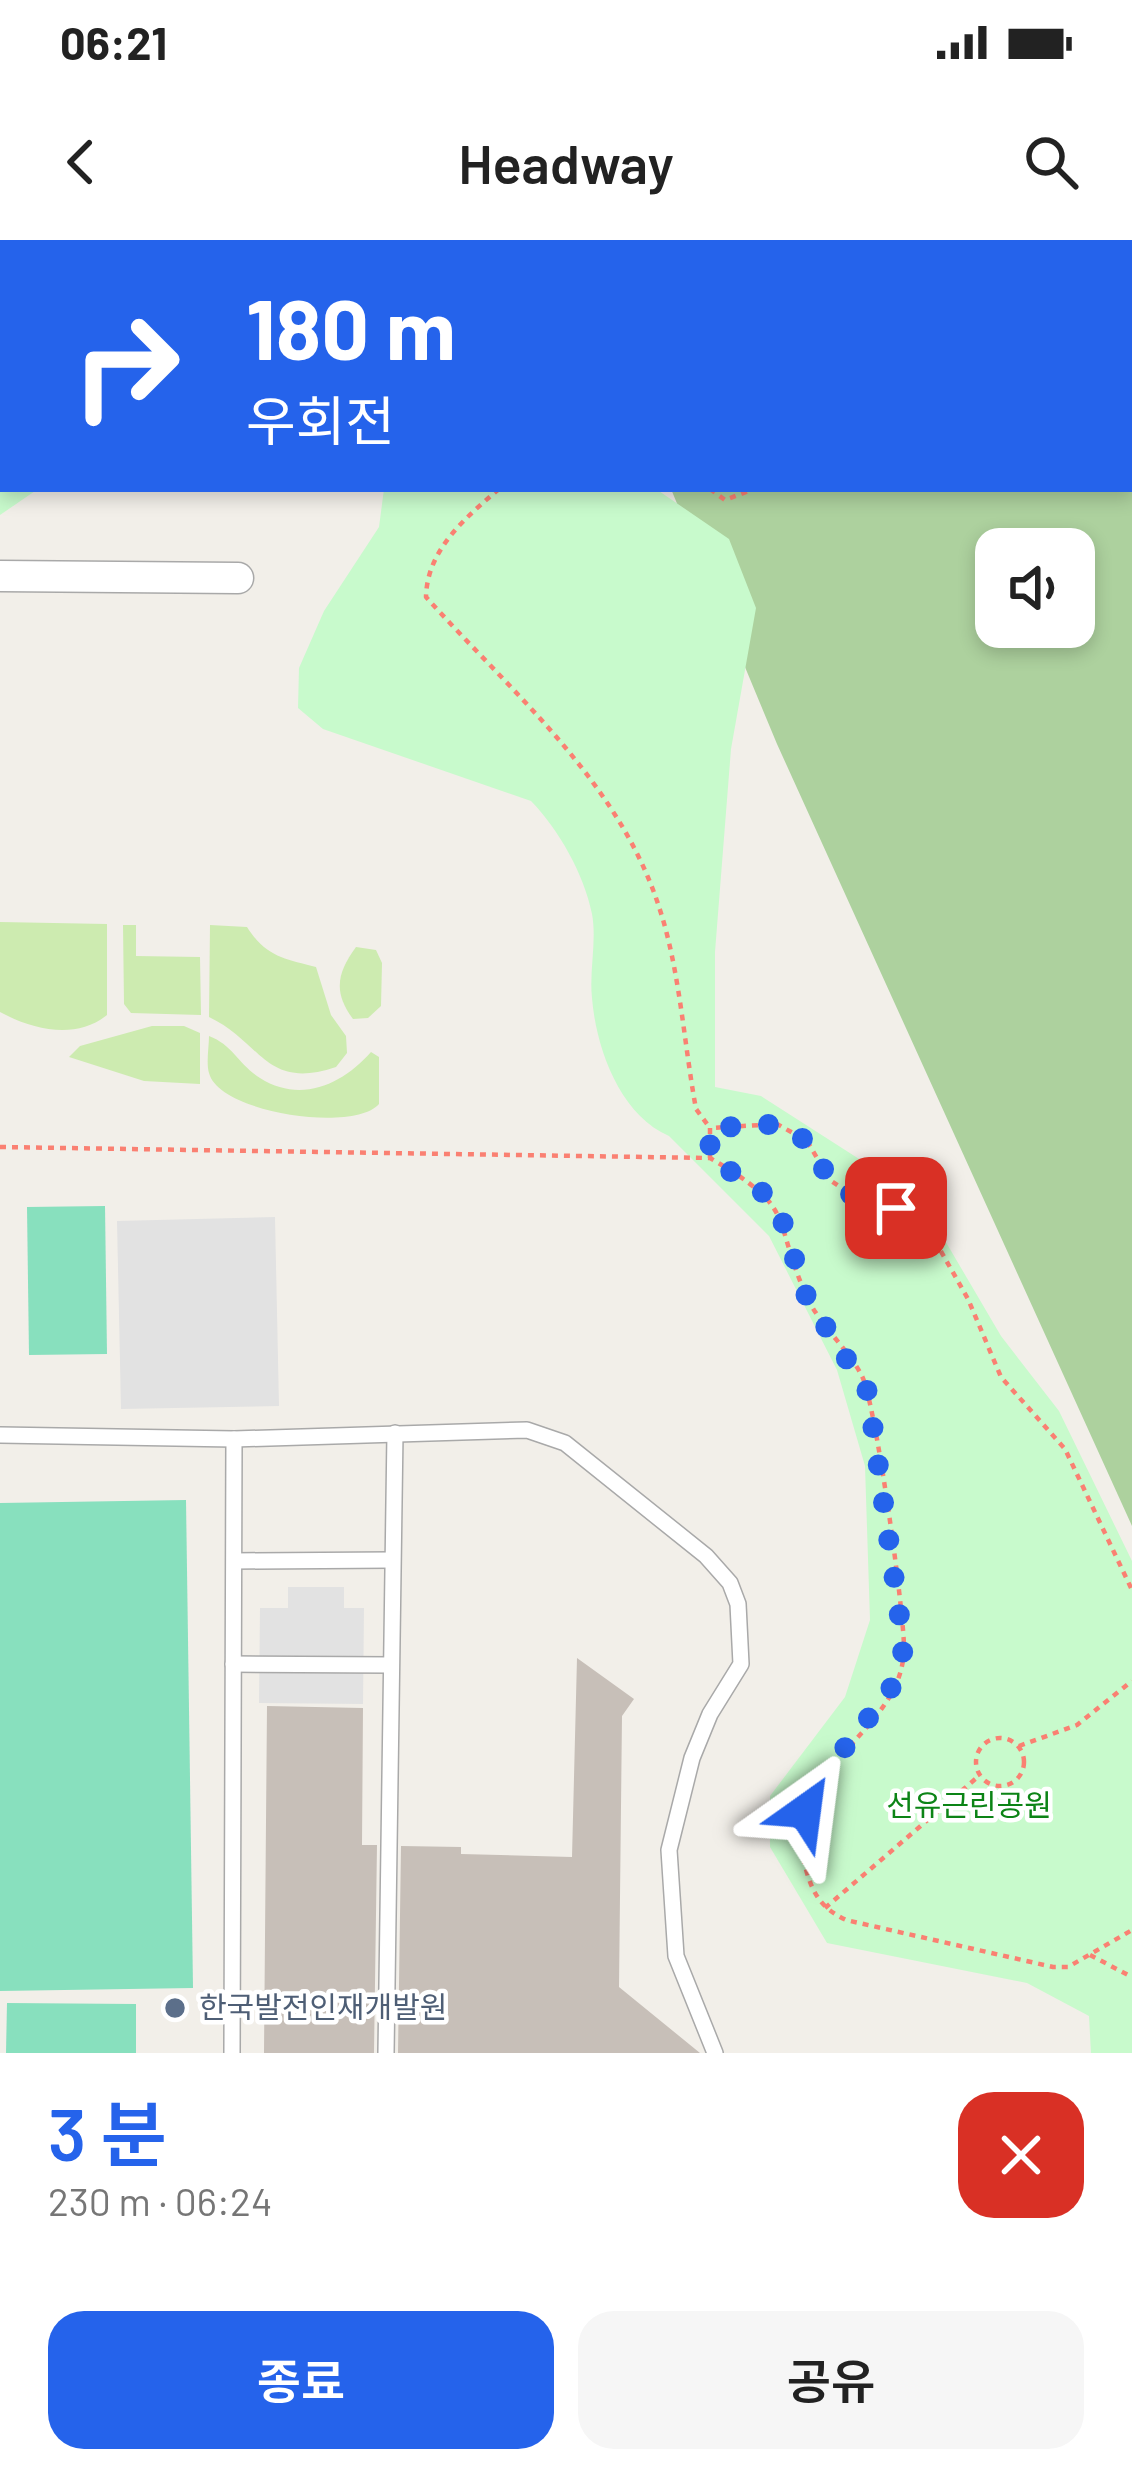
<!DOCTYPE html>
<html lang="ko">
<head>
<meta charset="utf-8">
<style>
	body { margin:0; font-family:Barlow,"Noto Sans KR",sans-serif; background:#f6f6f6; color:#222; height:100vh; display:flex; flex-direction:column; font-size:45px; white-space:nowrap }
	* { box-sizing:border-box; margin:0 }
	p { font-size:39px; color:#767676 }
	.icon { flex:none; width:66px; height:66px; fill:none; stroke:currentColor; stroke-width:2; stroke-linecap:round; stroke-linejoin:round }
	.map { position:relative; height:1813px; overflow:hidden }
	.details { display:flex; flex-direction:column; background:#fff; flex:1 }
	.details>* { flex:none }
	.banner { position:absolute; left:0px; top:0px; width:1134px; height:252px; box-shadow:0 6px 18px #0003; background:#2563eb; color:#fff; overflow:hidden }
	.buttons { position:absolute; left:975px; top:288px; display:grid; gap:24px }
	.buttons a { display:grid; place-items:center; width:120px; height:120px; border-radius:24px; background:#fff; box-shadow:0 6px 18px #0003; font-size:60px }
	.pin { position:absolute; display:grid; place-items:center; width:102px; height:102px; color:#fff; margin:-51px; border-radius:24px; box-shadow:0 6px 18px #0006 }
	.me { position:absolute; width:132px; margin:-66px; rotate:31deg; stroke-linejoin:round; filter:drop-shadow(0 0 9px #0008) }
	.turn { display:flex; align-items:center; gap:42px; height:252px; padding:0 48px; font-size:54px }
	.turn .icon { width:156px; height:156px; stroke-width:2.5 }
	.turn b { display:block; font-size:84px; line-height:102px }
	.round { display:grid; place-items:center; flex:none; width:126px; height:126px; border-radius:36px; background:#f6f6f6 }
	.overview { display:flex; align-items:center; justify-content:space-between; height:204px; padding:0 48px }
	h1 { font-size:72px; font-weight:600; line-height:90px; color:#2563eb }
	.button { display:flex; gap:24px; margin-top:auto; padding:24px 48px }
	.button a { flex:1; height:138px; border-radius:36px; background:#2563eb; color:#fff; font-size:48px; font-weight:600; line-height:138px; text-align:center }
	.button a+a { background:#f6f6f6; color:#222 }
	.status { display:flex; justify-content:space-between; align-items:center; height:84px; padding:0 60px; background:#fff; direction:ltr }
	.status svg { height:33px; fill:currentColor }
	header { display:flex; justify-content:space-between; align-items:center; height:156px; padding:0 48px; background:#fff; font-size:54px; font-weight:600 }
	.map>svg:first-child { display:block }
</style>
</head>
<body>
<div class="status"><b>06:21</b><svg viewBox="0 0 49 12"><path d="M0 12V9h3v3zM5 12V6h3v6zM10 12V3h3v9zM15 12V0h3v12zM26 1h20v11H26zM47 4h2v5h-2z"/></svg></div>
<header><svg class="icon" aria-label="back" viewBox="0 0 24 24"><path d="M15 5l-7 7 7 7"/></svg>Headway<svg class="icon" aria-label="search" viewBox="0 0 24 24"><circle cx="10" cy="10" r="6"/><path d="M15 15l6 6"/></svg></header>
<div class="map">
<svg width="1132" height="1813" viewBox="0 0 1132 1813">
	<rect width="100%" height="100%" fill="#f2efe9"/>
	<g fill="#cdebb0">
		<path d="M0 682 107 684V775C76 800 33 790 0 772Z"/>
		<polygon points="123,685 136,685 136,716 200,717 201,775 131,773 124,764"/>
		<path d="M210 685 247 687C266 717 285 719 316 727L331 775 346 796 347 813 336 827C265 851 262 802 209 777Z"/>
		<path d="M356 707 376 710 382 723 381 766 368 778 353 779C333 752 337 733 356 707Z"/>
		<polygon points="152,786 184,786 200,793 200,844 144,841 69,817 80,806"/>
		<path d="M209 796C233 805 239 825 260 838 301 864 343 844 371 812L379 817V864C354 893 219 873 209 833 206 823 209 807 209 796Z"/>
	</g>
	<path fill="#add19e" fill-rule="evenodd" d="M568 0H1132V1286L777 504 671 249H1131V3ZM996 309H1074V387H996Z"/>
	<g fill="#c8facc">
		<polygon points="0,0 529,0 530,3 3,3 3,249 38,249 0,275"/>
		<path d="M384 249H656L729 299 756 368 731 509 715 712V847L761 856 920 958 1001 1096 1059 1171 1132 1321V1813H1091L1089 1776 1027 1743 827 1703 770 1607V1556L845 1457 870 1380 865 1226 837 1130 769 996 669 896C620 875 596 808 592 758 589 731 597 701 592 674 584 634 559 590 531 561L323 489 298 468 299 428 324 371 379 287Z"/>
	</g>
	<g fill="#88e0be">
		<polygon points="105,966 107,1114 29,1115 27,967"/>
		<polygon points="186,1260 193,1748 0,1751 0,1263"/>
		<polygon points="7,1763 136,1764 136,1813 6,1813"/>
	</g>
	<g fill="#e2e2e2">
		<polygon points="275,977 279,1166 121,1169 117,981"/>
		<polygon points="288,1347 344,1347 344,1368 364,1368 363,1464 259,1463 260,1368 288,1368"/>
	</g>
	<g fill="#c7bfb8">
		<polygon points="577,1418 634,1459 622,1476 619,1747 700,1813 398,1813 401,1606 461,1607 461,1614 572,1617"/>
		<polygon points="267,1466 363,1468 362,1605 377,1605 374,1813 264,1813"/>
	</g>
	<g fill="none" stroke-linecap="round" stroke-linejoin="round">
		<g stroke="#a9a9a9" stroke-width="18">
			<g id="lane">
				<polyline points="0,1195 234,1199 527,1190 565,1203 706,1316 730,1343 738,1364 741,1424 710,1474 692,1518 669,1610 676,1716 715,1813"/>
				<polyline points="235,1321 391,1320"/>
				<polyline points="233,1424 391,1425"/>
				<polyline points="232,1813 234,1199"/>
				<polyline points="386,1813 395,1193"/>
			</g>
		</g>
		<g stroke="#a9a9a9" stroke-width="33">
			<polyline id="street" points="0,336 238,338"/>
		</g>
		<g stroke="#fa8072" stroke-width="4.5" stroke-dasharray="6 6" stroke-linecap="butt">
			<polyline points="404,0 406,3"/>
			<polyline points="457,0 463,3"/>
			<polyline points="192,3 202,0"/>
			<polyline points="1018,3 1020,0"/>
			<polyline points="0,248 3,248"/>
			<polyline points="6,249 21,249"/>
			<path d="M499 249C465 278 427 310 426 357 512 453 620 542 660 670 680 732 684 804 696 869L710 888"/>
			<polyline points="710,249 725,260 754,249"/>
			<path d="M0 907 710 918C797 969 771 973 805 1053 818 1084 847 1107 862 1136 876 1165 904 1371 904 1408 903 1497 775 1525 807 1633 814 1656 823 1669 846 1680L1053 1727H1068L1132 1690"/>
			<polyline points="710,918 710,888 777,884 807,901 830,940 856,958 895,968 938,1006 968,1059 1001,1137 1065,1209 1132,1350"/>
			<circle cx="1000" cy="1522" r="24"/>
			<polyline points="1019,1506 1077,1485 1132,1441"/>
			<polyline points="825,1668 980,1535"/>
			<polyline points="1090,1715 1132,1737"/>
		</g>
		<use href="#lane" stroke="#fff" stroke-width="15"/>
		<use href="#street" stroke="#fff" stroke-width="30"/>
	</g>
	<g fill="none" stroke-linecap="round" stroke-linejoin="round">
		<polyline stroke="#2563eb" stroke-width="21" stroke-dasharray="0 37.8" points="805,1571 816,1544 890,1451 904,1408 868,1152 807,1058 779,970 762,952 710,918 710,888 777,884 807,901 830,940 856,958 896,968"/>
	</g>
	<circle fill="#5c6f8a" stroke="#fff" stroke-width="4.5" cx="175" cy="1768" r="12"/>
	<g text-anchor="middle" stroke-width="9" stroke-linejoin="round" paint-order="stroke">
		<g font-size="30" fill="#0c8416" stroke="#fff">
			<text x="969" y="1576">선유근린공원</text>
		</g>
		<g font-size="30" fill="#4e5e75" stroke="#fff" text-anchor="start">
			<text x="199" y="1778">한국발전인재개발원</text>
		</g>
	</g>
</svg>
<div class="buttons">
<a><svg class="icon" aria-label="sound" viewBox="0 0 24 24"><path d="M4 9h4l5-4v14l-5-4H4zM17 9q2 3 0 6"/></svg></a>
</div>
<div class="pin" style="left:896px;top:968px;background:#d93025"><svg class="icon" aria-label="arrive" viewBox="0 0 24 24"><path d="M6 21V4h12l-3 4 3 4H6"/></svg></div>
<svg class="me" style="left:805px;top:1571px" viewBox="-20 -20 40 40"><path d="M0-17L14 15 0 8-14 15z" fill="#2563eb" stroke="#fff" stroke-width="4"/></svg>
<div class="banner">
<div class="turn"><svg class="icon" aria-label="right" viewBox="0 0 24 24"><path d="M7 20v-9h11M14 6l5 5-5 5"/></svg><div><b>180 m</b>우회전</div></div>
</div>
</div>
<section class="details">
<div class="overview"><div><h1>3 분</h1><p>230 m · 06:24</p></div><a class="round" style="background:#d93025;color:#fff"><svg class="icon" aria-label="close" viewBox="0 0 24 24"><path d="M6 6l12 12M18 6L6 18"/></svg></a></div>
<div class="button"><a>종료</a><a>공유</a></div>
</section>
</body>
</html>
